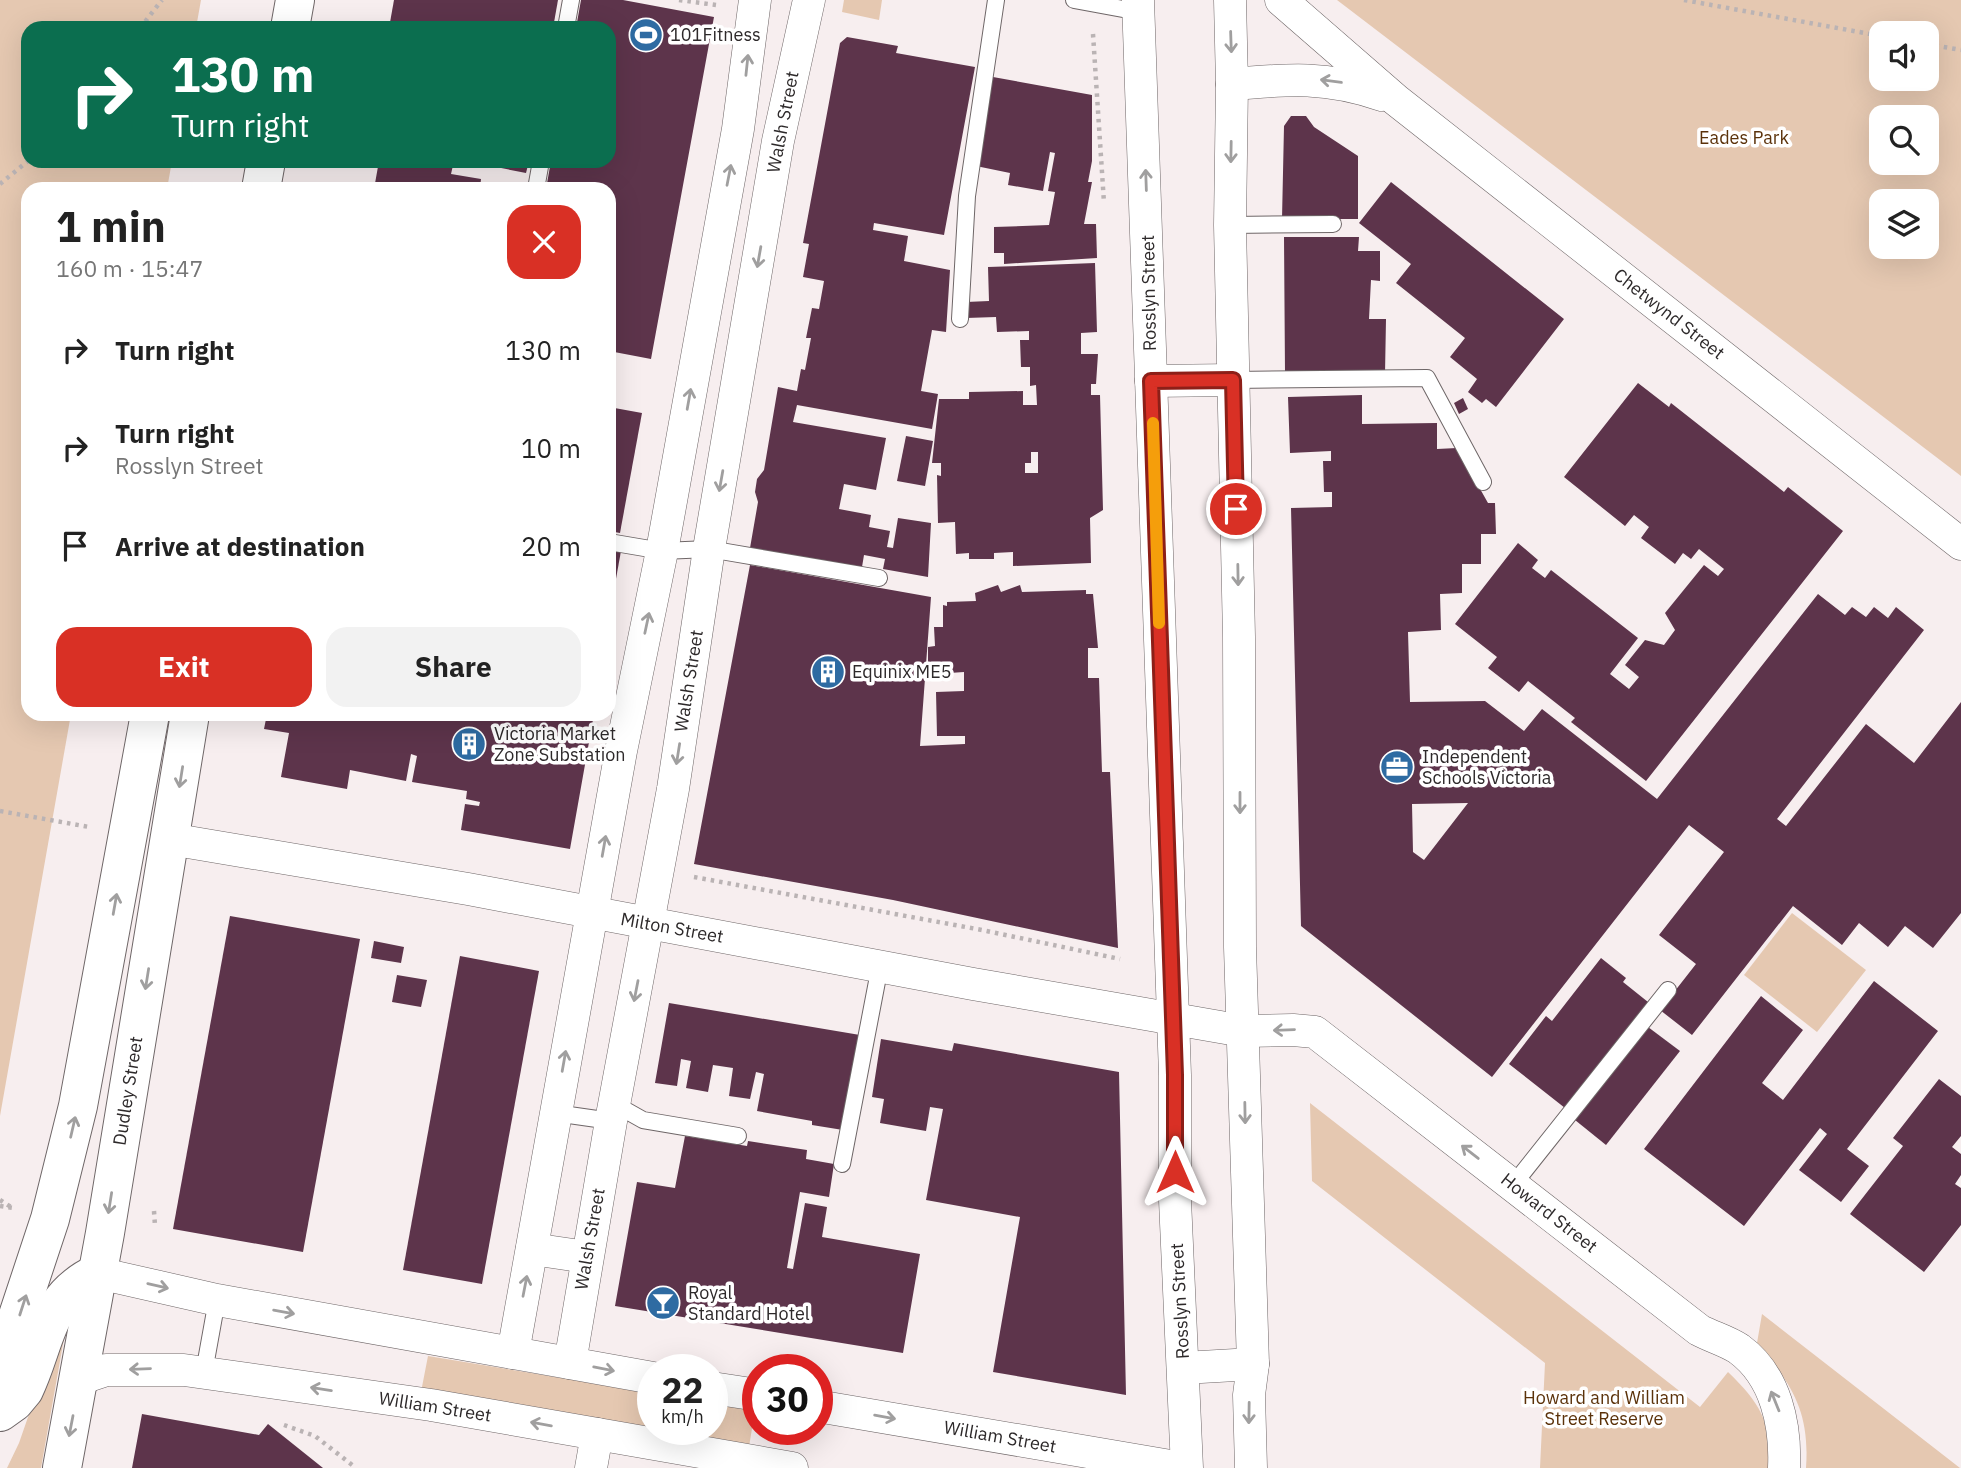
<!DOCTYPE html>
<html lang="en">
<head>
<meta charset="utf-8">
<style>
	body { margin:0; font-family:"IBM Plex Sans",sans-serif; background:#f2f2f2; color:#222; height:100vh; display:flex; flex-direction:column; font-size:26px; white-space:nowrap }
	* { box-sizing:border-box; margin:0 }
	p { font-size:23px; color:#767676 }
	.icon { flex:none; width:38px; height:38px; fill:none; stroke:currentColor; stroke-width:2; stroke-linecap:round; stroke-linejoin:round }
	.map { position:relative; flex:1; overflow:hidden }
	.drawer { position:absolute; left:21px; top:182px; width:595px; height:539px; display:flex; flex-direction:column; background:#fff; border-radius:21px; box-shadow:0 7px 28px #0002 }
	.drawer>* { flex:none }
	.top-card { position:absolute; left:21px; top:21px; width:595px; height:147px; border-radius:21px; box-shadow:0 7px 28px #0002; background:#0b6e4f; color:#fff; overflow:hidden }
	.fabs { position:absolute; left:1869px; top:21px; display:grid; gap:14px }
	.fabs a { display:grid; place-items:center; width:70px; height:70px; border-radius:14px; background:#fff; box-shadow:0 7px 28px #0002; font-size:35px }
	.speed { position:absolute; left:637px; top:1354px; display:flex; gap:14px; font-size:35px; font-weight:700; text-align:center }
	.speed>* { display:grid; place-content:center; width:91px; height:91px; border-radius:50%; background:#fff; box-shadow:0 7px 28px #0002; line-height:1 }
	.speed small { font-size:18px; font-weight:400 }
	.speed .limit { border:10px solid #d22; background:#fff; color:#111 }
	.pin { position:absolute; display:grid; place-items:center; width:60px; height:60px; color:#fff; margin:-30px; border:4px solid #fff; border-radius:50%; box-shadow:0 2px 7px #0007 }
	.me { position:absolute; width:77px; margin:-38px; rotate:0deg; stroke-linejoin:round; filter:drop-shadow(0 0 5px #0008) }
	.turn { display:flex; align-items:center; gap:24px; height:147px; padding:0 35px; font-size:32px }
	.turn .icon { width:91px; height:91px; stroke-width:2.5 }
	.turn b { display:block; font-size:49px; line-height:60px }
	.round { display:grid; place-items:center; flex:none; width:74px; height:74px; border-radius:21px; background:#f2f2f2 }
	.headline { display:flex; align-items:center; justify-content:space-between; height:119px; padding:0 35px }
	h1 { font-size:42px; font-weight:800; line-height:52px }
	.primary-button { display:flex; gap:14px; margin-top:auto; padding:14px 35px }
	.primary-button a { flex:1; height:80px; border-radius:21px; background:#d93025; color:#fff; font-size:28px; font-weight:800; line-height:80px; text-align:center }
	.primary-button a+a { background:#f2f2f2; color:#222 }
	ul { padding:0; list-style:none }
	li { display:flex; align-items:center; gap:21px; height:98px; padding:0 35px }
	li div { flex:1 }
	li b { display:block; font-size:26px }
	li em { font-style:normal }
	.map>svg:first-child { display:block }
</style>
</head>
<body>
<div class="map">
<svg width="1961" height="1468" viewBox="0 0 1961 1468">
	<rect width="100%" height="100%" fill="#f7eeef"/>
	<g fill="#e5c8b1" fill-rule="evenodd">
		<polygon points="0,0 201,0 196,28 28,28 28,161 172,161 167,189 28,189 28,714 71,714 0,1116"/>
		<polygon points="844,0 882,0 879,20 842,12"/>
		<path d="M1337 0H1961V476ZM1927 33V79H1881V33ZM1881 117H1927V163H1881ZM1881 201H1927V247H1881Z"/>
		<polygon points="1792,913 1866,970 1817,1032 1744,975"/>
		<path d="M1310 1103 1700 1407 1728 1372C1761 1404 1771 1422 1770 1468H1540L1545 1363 1312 1181Z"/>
		<path d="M1762 1314 1960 1468H1806C1810 1411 1792 1385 1757 1343Z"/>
		<polygon points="60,1325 66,1327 41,1468 7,1468 19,1443"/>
		<polygon points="428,1356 653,1393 653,1430 712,1430 712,1403 755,1410 749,1447 421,1392"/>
	</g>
	<g fill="#5d344b" fill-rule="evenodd">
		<polygon points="394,0 558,0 553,28 389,28"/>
		<polygon points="581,0 623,0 714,17 651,359 609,351 609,189 546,189 551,161 609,161 609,28 576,28"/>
		<polygon points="847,37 898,46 896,53 975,67 944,235 874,223 873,230 908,236 904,261 950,270 946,332 932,330 921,391 938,394 932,429 797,405 793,422 886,438 876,490 844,484 839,509 871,515 869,527 890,531 887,547 893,548 898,518 931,523 928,577 883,569 885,559 864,555 862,567 750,548 758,502 755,492 757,479 764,470 778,387 797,391 801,369 805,370 811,338 806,338 812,308 819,309 824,281 803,277 809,244 803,243 840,43"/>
		<polygon points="993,77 1092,95 1092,161 1088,182 1092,182 1084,224 1096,224 1097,258 1004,264 1004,253 994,253 994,227 1049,225 1055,192 1048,191 1055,153 1050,152 1043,191 1008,185 1010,173 976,166"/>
		<polygon points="1291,116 1306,116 1314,127 1358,156 1358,219 1282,219 1284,126"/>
		<polygon points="379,161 454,161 451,174 481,179 480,189 374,189"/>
		<polygon points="466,161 529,161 526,173"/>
		<polygon points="1391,182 1564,319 1496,407 1486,399 1482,403 1468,392 1477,379 1450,357 1465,338 1396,283 1411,264 1359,223"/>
		<polygon points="1284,237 1359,237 1358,251 1380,251 1380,281 1371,280 1369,319 1386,319 1385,374 1285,373"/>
		<path d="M1095 263 1097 332 1081 333V354H1098L1096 384H1091V395H1100L1103 510 1090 518 1091 563 1013 566V552L994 553V559H969V553L956 554 955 522 938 523 937 475 941 476V463H932L939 399H969V392L1023 391V405H1037L1036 385 1030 386V367H1021L1020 340H1029V331L997 332 996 317 966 318V302L989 301 988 267ZM1031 452H1038V473H1025V463H1031Z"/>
		<polygon points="1638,383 1669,407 1671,403 1784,492 1788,487 1843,531 1646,781 1571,722 1575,718 1528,681 1519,692 1488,668 1497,657 1455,624 1518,543 1538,560 1532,568 1545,578 1551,570 1638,638 1610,674 1629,689 1639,677 1625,665 1645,640 1664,645 1675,630 1665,613 1704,565 1718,576 1724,569 1699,549 1691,559 1683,553 1675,564 1641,538 1649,527 1634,515 1625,526 1564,477"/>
		<path d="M1362 395V424L1437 423V449L1457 448 1488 503H1495L1496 534H1481V564H1462V593L1440 594 1441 630 1408 632 1410 702 1485 701 1524 731 1542 709 1657 799 1818 594 1845 615 1852 607 1866 617 1874 607 1888 618 1896 607 1924 630 1777 819 1786 826 1866 724 1914 763 1961 702V913L1933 948 1905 926 1888 947 1859 923 1842 945 1793 906 1692 1035 1660 1010 1696 964 1659 935 1724 852 1689 825 1492 1077 1301 926 1291 508 1332 507V492H1324L1323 461H1331V451L1290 453 1288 397ZM1468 803 1424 860 1413 852 1412 804Z"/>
		<polygon points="1463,398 1468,409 1459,414 1454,403"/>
		<polygon points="609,407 642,413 620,533 609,531"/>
		<polygon points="906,436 933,441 925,486 897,481"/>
		<polygon points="609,549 621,551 610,612 609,612"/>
		<polygon points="750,565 931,597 920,746 965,744 965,736 937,736 936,692 964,691 964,672 935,674 935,666 928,667 928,647 935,646 934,627 943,627 943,605 947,606 947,602 976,601 975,593 998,585 1001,592 1020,585 1022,592 1086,590 1086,594 1093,594 1098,648 1088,648 1088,678 1099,678 1102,772 1110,772 1118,948 893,900 694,864"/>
		<polygon points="267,714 594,714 570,849 461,830 465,804 479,806 480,802 466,799 467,791 412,782 417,756 411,754 406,781 350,770 347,789 281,777 289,733 264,729"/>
		<polygon points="230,916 360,939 303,1252 173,1229"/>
		<polygon points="374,941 404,947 401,963 371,958"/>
		<polygon points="460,956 539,971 482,1284 403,1270"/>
		<polygon points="1601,958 1626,978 1623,982 1648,1002 1565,1108 1509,1064 1546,1016 1552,1021"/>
		<polygon points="397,975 427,980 421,1007 392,1002"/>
		<polygon points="1874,981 1938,1031 1847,1149 1869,1166 1841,1202 1799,1170 1827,1134 1820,1128 1744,1226 1644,1149 1761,996 1803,1030 1762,1083 1783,1100"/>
		<polygon points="669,1003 860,1035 843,1130 812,1125 812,1121 757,1111 764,1074 756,1072 750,1099 729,1096 733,1068 713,1065 708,1092 686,1088 691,1061 681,1059 677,1086 655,1083"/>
		<polygon points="1648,1027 1680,1051 1606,1145 1575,1120"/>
		<polygon points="881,1039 952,1051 954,1043 1119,1072 1126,1395 993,1372 1020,1217 926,1200 943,1109 930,1107 926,1131 880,1123 884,1099 872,1097"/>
		<polygon points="1939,1079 1961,1096 1961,1136 1952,1147 1961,1154 1961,1175 1955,1184 1961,1188 1961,1225 1924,1272 1850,1214 1903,1146 1893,1138"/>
		<polygon points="685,1136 747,1146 748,1141 807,1150 806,1159 834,1164 829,1197 800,1192 787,1268 793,1269 805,1203 827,1207 822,1237 920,1254 903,1353 615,1306 637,1182 675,1188"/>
		<polygon points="142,1414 259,1435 268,1424 323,1468 132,1468"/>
	</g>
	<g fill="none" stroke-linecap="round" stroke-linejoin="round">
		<g stroke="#6e6667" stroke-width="18">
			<g id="lane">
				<polyline points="1074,0 1139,12"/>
				<polyline points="566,28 571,0"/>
				<polyline points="536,189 541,161"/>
				<polyline points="1230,225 1333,224"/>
				<polyline points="960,319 967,196 996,0"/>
				<polyline points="1233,380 1427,378 1483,482"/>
				<polyline points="609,542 662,551 709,549 879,578"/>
				<polyline points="555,1113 611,1121 627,1111 643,1120 738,1136"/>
				<polyline points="842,1164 880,966"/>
				<polyline points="1513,1185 1668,990"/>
				<polyline points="204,1372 217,1300"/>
			</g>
		</g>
		<g stroke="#6e6667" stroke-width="33">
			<g id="street">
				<polyline points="1138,0 1175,1075 1175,1200 1187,1468"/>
				<polyline points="1230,0 1232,84 1230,225 1239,637 1240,947 1253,1364 1249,1395 1251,1468"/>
				<polyline points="1281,0 1396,100 1961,544"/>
				<path d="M1232 84C1290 79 1326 76 1382 95"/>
				<polyline points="1151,381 1233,380"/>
				<path d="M170 839 468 889 973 984 1243 1031 1293 1030 1315 1032 1699 1330C1712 1337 1727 1341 1739 1349 1776 1376 1786 1425 1784 1468"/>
				<polyline points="532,1249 587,1257"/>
				<polyline points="98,1273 217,1300 653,1378"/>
				<polyline points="513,1353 621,751 662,551 738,129 755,0"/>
				<polyline points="570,1363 611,1121 673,789 709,549 778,141 809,0"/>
				<polyline points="1183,1368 1253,1364"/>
				<polyline points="79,1383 88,1376 106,1370 184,1370 431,1405 792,1468"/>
				<polyline points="712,1388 758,1395"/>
				<polyline points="817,1406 1182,1468"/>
				<polyline points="591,1468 597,1434"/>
			</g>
		</g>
		<g stroke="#6e6667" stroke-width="40">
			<g id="primary">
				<polyline points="290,28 295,0"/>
				<polyline points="261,189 266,161"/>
				<polyline points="0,1370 50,1219 78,1106 150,714"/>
				<path d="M0 1412 14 1402 24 1390C47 1342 44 1298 98 1273"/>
				<polyline points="62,1468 105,1233 190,714"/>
			</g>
		</g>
		<g stroke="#bab3b4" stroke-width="4.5" stroke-dasharray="3.5 5" stroke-linecap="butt">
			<polyline points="679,0 716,5"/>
			<polyline points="1684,0 1881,36"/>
			<polyline points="140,28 162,0"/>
			<polyline points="1093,34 1104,203"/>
			<polyline points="1927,44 1961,50"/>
			<polyline points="0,184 28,161"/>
			<polyline points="0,811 89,827"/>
			<polyline points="694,877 982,930 1120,959"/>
			<polyline points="0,1200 11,1207"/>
			<polyline points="0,1206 13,1208"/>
			<polyline points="154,1211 155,1226"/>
			<polyline points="284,1425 315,1436 356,1468"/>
		</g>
		<use href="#lane" stroke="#fff" stroke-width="16"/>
		<use href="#street" stroke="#fff" stroke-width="32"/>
		<use href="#primary" stroke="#fff" stroke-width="38"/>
	</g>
	<defs><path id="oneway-shaft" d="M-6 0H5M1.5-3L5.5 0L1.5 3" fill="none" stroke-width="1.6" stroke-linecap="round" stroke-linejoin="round" transform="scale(1.75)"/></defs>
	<g stroke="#a09f9f">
		<use href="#oneway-shaft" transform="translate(1231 42) rotate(88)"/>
		<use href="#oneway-shaft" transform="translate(747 65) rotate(-84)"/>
		<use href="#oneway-shaft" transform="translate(1331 81) rotate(-172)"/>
		<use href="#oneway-shaft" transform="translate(1231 152) rotate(91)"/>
		<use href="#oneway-shaft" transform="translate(729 175) rotate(-79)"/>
		<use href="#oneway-shaft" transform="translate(1146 180) rotate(-92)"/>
		<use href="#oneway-shaft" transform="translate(759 257) rotate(100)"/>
		<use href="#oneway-shaft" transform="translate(689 399) rotate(-80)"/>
		<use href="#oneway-shaft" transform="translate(721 481) rotate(100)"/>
		<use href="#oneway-shaft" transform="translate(1238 575) rotate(89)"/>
		<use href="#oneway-shaft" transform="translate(647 623) rotate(-78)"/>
		<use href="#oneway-shaft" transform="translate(678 754) rotate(99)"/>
		<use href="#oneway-shaft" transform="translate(181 777) rotate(99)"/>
		<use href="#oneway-shaft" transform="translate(1240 803) rotate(90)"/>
		<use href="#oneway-shaft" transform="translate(604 846) rotate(-80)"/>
		<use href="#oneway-shaft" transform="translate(115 904) rotate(-80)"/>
		<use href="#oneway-shaft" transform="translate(147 979) rotate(99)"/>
		<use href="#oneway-shaft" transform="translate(636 991) rotate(101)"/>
		<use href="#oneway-shaft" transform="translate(1284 1030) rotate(178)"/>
		<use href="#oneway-shaft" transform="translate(564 1061) rotate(-80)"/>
		<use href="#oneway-shaft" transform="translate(1245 1113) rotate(89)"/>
		<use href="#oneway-shaft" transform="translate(73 1127) rotate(-77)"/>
		<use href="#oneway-shaft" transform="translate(1470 1152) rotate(-142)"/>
		<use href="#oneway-shaft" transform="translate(110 1203) rotate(99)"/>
		<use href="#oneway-shaft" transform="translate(158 1286) rotate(13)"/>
		<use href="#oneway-shaft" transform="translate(525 1286) rotate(-79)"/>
		<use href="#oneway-shaft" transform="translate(23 1305) rotate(-72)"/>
		<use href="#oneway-shaft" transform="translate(284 1312) rotate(10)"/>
		<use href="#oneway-shaft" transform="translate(140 1369) rotate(178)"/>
		<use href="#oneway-shaft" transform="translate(604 1369) rotate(11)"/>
		<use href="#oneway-shaft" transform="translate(321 1389) rotate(-171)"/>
		<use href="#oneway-shaft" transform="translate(1775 1401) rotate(-112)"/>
		<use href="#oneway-shaft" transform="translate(1249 1413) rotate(91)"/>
		<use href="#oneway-shaft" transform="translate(885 1417) rotate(10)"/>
		<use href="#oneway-shaft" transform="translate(541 1424) rotate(-170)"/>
		<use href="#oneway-shaft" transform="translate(71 1426) rotate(101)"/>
	</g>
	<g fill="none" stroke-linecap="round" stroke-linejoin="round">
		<g stroke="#8d1f18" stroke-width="18">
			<polyline id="route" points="1175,1172 1175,1075 1151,381 1233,380 1236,509"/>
		</g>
		<use href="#route" stroke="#d93025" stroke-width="12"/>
		<polyline stroke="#f59e0b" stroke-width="12" points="1153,423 1159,623"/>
	</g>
	<defs>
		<g id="stadium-disc" transform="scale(1.75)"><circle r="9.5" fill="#2e6ba2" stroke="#fff"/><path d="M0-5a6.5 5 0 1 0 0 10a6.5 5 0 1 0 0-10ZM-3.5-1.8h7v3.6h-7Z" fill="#fff"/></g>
		<g id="building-disc" transform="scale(1.75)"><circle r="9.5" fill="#2e6ba2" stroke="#fff"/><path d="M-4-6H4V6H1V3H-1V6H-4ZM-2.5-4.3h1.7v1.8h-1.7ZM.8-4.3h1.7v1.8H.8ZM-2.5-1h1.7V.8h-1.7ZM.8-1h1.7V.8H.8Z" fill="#fff"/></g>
		<g id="office-disc" transform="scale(1.75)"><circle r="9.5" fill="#2e6ba2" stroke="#fff"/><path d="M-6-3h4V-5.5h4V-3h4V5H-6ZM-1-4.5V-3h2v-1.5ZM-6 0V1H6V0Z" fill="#fff"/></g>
		<g id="bar-disc" transform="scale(1.75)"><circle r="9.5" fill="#2e6ba2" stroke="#fff"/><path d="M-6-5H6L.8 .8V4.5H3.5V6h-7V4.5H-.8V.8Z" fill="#fff"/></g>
	</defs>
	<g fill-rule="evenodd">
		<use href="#stadium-disc" x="646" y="35"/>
		<use href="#building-disc" x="828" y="672"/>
		<use href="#building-disc" x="469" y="744"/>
		<use href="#office-disc" x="1397" y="767"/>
		<use href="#bar-disc" x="663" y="1303"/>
	</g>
	<g text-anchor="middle" stroke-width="7" stroke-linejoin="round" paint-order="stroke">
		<g font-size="18" fill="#2d292a" stroke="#fff" text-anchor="start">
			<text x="670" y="41">101Fitness</text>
			<text x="852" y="678">Equinix ME5</text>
			<text x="494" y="740">Victoria Market<tspan x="494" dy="21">Zone Substation</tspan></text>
			<text x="1422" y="763">Independent<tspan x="1422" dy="21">Schools Victoria</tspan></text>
			<text x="688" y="1299">Royal<tspan x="688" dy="21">Standard Hotel</tspan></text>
		</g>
		<g font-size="18" fill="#2d292a" stroke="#fff">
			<text transform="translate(783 122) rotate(-79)" y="6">Walsh Street</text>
			<text transform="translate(1149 293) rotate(-91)" y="6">Rosslyn Street</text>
			<text transform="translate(1669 314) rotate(38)" y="6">Chetwynd Street</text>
			<text transform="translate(689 681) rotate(-81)" y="6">Walsh Street</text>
			<text transform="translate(672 928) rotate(10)" y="6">Milton Street</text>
			<text transform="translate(128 1091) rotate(-81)" y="6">Dudley Street</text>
			<text transform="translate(1549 1213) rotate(38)" y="6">Howard Street</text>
			<text transform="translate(590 1239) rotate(-80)" y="6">Walsh Street</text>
			<text transform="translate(1180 1301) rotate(-93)" y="6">Rosslyn Street</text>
			<text transform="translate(435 1407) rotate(9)" y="6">William Street</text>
			<text transform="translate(1000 1437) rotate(10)" y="6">William Street</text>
		</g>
		<g font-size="18" fill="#5b320a" stroke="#fff">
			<text x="1744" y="144">Eades Park</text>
			<text x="1604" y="1404">Howard and William<tspan x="1604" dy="21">Street Reserve</tspan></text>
		</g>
	</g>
</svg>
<div class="fabs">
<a><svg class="icon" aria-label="sound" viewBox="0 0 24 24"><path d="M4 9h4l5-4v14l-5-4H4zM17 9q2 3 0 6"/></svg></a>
<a><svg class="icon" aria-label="search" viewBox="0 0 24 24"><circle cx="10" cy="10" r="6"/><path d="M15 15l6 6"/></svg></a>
<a><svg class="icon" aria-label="layers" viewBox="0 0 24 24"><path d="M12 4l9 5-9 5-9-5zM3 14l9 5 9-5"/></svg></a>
</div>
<div class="speed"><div>22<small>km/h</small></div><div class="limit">30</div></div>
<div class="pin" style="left:1236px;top:509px;background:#d93025"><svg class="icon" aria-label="arrive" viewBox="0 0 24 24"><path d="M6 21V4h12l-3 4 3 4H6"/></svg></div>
<svg class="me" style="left:1175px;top:1172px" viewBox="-20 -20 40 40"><path d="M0-17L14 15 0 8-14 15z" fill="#d93025" stroke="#fff" stroke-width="4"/></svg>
<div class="top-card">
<div class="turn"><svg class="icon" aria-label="right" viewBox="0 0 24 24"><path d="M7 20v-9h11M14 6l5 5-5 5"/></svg><div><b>130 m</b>Turn right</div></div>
</div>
<section class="drawer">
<div class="headline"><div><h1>1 min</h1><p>160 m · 15:47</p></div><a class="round" style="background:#d93025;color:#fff"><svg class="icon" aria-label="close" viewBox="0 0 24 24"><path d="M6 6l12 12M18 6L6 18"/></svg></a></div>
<ul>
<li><svg class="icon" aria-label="right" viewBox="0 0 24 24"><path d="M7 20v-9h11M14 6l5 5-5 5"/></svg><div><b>Turn right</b></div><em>130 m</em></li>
<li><svg class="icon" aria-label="right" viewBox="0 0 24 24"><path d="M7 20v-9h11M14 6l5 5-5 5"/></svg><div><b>Turn right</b><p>Rosslyn Street</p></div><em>10 m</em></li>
<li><svg class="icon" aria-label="arrive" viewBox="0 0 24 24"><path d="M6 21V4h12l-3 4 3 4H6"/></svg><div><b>Arrive at destination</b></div><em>20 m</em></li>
</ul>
<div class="primary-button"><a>Exit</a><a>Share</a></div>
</section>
</div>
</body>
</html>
